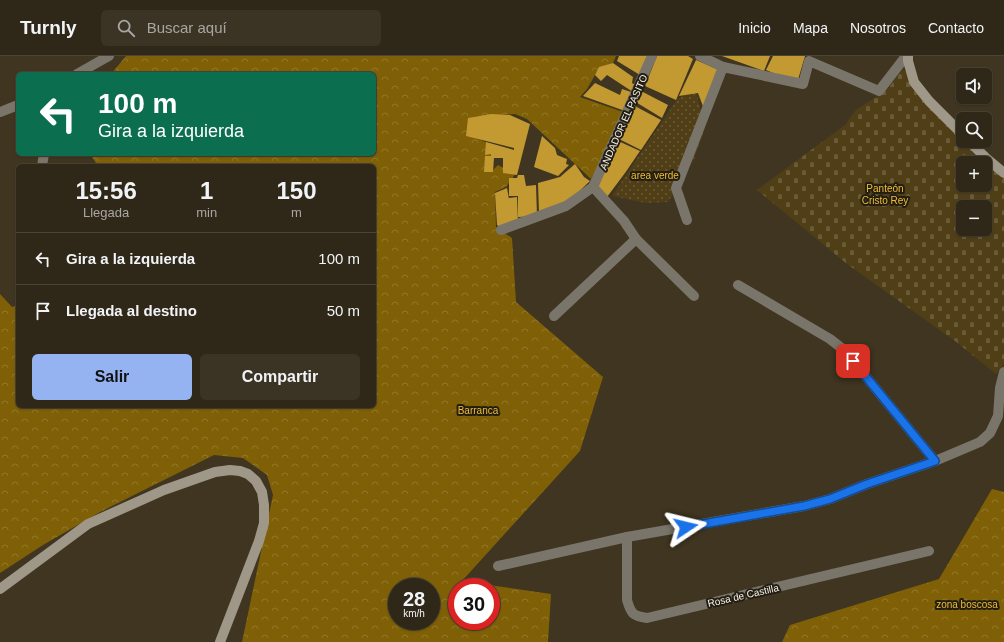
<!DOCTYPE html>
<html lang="es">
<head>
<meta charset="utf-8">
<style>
	body { margin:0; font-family:Arial,sans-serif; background:#3b3425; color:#f1f3f6; height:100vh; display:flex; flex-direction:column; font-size:15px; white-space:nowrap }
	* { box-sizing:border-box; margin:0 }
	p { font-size:13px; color:#a7a6a2 }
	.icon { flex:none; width:22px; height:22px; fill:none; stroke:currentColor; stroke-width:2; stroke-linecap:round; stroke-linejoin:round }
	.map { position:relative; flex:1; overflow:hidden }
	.drawer { position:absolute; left:16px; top:108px; width:360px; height:244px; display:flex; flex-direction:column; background:#2f2818; border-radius:6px; box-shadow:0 1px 3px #0004,0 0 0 1px #4a4437 }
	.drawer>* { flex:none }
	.hud { position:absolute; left:16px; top:16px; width:360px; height:84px; border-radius:6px; box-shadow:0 1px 3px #0004,0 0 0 1px #4a4437; background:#0b6e4f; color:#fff; overflow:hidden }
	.buttons { position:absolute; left:956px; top:12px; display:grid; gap:8px }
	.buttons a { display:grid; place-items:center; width:36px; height:36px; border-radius:6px; background:#2f2818; box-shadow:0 1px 3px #0004,0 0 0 1px #4a4437; font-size:20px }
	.speed { position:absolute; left:388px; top:522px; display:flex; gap:8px; font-size:20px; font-weight:700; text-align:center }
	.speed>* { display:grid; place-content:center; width:52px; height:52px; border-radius:50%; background:#2f2818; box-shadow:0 1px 3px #0004,0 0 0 1px #4a4437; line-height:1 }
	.speed small { font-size:10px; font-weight:400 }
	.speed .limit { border:6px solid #d22; background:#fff; color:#111 }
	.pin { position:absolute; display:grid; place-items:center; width:34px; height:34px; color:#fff; margin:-17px; border-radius:8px; box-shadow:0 2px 6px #0006 }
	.me { position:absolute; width:44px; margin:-22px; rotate:80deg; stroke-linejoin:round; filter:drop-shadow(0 0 3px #0008) }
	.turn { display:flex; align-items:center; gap:14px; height:84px; padding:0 16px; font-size:18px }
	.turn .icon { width:52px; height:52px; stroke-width:2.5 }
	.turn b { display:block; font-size:28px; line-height:34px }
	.eta { display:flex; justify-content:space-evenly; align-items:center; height:68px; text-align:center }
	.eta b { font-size:24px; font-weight:600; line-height:28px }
	.primary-button { display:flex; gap:8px; margin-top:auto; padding:8px 16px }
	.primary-button a { flex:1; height:46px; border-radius:6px; background:#95b2f1; color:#111; font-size:16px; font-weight:600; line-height:46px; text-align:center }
	.primary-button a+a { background:#3b3425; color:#f1f3f6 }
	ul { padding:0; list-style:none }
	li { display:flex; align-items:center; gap:12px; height:52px; padding:0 16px; border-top:1px solid #4a4437 }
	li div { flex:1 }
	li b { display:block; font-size:15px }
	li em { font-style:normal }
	header { display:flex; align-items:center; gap:24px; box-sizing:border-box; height:56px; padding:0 20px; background:#2f2818; border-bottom:1px solid #4a4437 }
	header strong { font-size:19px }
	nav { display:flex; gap:22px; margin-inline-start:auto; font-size:14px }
	.search { width:280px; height:36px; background:#3b3425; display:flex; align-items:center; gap:10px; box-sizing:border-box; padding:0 14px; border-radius:6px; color:#a7a6a2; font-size:15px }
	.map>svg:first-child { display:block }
</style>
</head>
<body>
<header>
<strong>Turnly</strong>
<div class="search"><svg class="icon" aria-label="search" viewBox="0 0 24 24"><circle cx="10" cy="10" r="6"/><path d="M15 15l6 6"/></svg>Buscar aquí</div>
<nav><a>Inicio</a><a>Mapa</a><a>Nosotros</a><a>Contacto</a></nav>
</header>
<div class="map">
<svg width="1004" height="586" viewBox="0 0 1004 586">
	<defs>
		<pattern id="forest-crowns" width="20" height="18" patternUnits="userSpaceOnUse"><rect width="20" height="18" fill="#7f6006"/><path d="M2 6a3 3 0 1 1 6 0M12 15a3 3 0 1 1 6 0" fill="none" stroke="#92772a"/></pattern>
		<pattern id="cemetery-stones" width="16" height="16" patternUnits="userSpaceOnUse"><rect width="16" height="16" fill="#503f16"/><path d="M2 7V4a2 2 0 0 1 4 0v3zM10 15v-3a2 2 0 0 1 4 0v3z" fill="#6a5b38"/></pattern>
		<pattern id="park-dots" width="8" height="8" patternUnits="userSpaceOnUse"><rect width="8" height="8" fill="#503f16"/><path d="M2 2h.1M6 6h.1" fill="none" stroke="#6a5b38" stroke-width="1.8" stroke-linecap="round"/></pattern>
	</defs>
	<rect width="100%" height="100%" fill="#3f3520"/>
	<g fill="url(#forest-crowns)" fill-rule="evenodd">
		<path d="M126 0H616L613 7 599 12 587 33 580 41 626 57 615 76 591 123 527 63 515 58 473 61V81L493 89 491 116 498 109 515 118 506 131 495 136 496 171 512 182 516 246 603 321 580 395 462 525 551 538 548 586H242L273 439 267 419 243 402 214 399 102 455 43 489 0 517V238L12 251 18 249V350H374V110H98L90 98H374V18H111ZM397 531H431V565H397ZM457 531H491V565H457Z"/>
		<polygon points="992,433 1004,436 1004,586 782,586 790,569 939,523"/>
	</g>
	<path fill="url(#cemetery-stones)" fill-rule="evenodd" d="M903 13 963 76V85H971L1004 119V308L996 318 955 285 847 208 757 134 845 69 856 54 887 34ZM963 107H985V129H963ZM963 151H985V173H963Z"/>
	<polygon fill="url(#park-dots)" points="696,35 705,72 694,103 668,146 646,147 612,140 678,42"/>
	<g fill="#c39a32">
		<polygon points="619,0 650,0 640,19 617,5"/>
		<polygon points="657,0 688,0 693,3 676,44 645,30"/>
		<polygon points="722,0 770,0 764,15"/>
		<polygon points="773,0 805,0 797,27 766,14"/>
		<polygon points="696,4 719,14 704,53 698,37 679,40"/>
		<polygon points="613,7 633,21 632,27 637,30 633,36 607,19 601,25 595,19 599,11"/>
		<polygon points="595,27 620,39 622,33 634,37 625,55 583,40"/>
		<polygon points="639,34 668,49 662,62 634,45"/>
		<polygon points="633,49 661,64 641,94 617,82"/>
		<polygon points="491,58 510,59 530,68 517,119 503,117 503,102 494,102 493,116 484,116 485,100 491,100 491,98 485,99 486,86 514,94 514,92 466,80 468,62"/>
		<polygon points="542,80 555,92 557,99 567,103 566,108 569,109 558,120 534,111"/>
		<polygon points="616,84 640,95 625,117 607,141 598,131"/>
		<polygon points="575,108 584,121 590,125 569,145 539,157 538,127 560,121"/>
		<polygon points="518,119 524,119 526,130 536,129 537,160 518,161 518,140 509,140 509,122 517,122"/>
		<polygon points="507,132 509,143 509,142 517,141 518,166 501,172 497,169 495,137"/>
	</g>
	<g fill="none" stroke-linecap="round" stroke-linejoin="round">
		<g stroke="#7a756a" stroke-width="10">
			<polyline points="652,0 593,131 624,165 636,183 694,240"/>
			<polyline points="700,0 723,11 803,28 809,5 879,35 906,0"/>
			<polyline points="77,18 109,0"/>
			<polyline points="0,56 18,49"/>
			<polyline points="42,110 44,98"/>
			<polyline points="687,164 676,132 723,11"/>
			<polyline points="501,174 566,150 593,131"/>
			<polyline points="738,229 830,283 844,294 935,405"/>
			<polyline points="554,260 636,183"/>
			<path d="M627 481V544C631 558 633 560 647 562L929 495"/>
			<polyline points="498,510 627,481 804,450 830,443 867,428 935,405 980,386 990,377 998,360 1000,332 1004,316"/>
		</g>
		<g stroke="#9f9787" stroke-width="10">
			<polyline points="908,0 908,5 914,26 929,45 963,79"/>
			<polyline points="969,85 986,102 1004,117"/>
			<polyline points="0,533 88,468 164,434 215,416 230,414 240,415 248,418 256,425 262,436 264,449 264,467 259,485 220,586"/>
		</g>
	</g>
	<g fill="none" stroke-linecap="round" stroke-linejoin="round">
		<g stroke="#114b97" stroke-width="10">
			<polyline id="route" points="686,471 804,450 830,443 867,428 935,405 853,305"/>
		</g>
		<use href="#route" stroke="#1a73e8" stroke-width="7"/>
	</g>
	<g text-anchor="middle" stroke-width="4" stroke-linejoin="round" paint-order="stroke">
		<g font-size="10" fill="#faf4e7" stroke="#221e14">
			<text transform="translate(623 66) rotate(-66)" y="4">ANDADOR EL PASITO</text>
			<text transform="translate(743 539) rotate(-13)" y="4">Rosa de Castilla</text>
		</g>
		<g font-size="10" fill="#f3bd30" stroke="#221e14">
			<text x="655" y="123">area verde</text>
			<text x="885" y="136">Panteón<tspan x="885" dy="12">Cristo Rey</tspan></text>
			<text x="478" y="358">Barranca</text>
			<text x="967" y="552">zona boscosa</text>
		</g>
	</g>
</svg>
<div class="buttons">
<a><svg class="icon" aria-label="sound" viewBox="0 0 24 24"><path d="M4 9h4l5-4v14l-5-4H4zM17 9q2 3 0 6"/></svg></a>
<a><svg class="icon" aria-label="search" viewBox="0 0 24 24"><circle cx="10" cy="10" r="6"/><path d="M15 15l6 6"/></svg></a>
<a>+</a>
<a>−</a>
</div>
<div class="speed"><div>28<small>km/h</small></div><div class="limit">30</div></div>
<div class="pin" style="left:853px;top:305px;background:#d93025"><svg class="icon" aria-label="arrive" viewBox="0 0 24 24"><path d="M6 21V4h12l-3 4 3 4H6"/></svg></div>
<svg class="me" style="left:686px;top:471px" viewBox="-20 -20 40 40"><path d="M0-17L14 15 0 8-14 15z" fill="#1a73e8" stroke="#fff" stroke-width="4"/></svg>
<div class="hud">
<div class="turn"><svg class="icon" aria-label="left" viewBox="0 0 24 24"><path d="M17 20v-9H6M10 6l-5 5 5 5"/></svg><div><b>100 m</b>Gira a la izquierda</div></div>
</div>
<section class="drawer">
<div class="eta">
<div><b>15:56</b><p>Llegada</p></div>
<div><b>1</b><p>min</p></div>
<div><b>150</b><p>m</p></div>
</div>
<ul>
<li><svg class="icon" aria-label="left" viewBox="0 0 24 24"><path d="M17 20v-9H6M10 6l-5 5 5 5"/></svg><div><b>Gira a la izquierda</b></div><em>100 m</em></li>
<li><svg class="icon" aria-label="arrive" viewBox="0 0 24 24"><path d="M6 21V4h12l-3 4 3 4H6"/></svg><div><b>Llegada al destino</b></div><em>50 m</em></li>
</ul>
<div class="primary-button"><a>Salir</a><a>Compartir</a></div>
</section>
</div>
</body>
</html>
